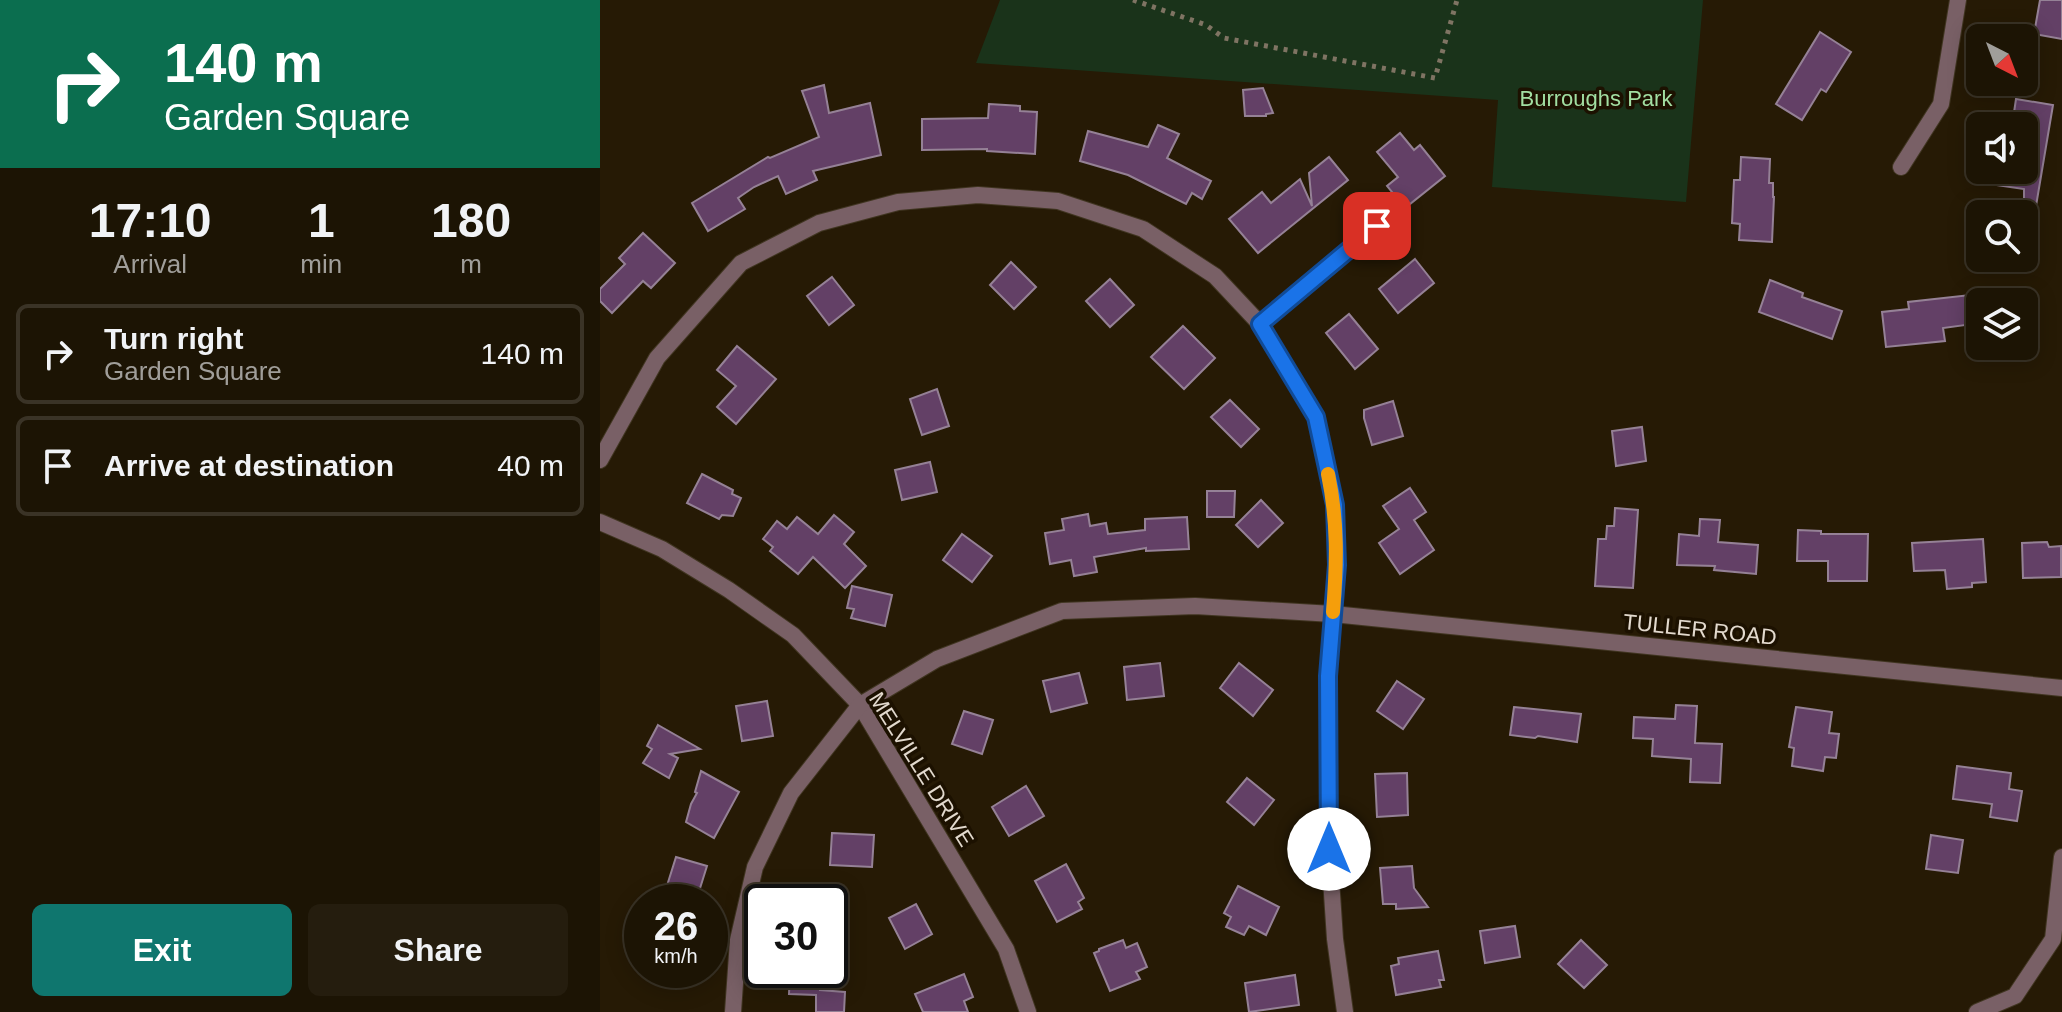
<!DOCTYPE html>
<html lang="en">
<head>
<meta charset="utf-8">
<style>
	body { margin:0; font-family:Helvetica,sans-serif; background:#251d0e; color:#f1f3f6; height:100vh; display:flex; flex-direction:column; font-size:30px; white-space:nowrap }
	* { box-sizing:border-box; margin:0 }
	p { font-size:26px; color:#a09e9a }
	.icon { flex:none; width:44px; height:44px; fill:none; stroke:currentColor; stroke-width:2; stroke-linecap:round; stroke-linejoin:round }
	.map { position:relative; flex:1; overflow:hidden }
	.drawer { display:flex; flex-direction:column; background:#1c1404; width:600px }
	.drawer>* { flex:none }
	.top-card { background:#0b6e4f; color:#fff; overflow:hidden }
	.needle { width:52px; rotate:138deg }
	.tools { position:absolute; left:1366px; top:24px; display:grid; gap:16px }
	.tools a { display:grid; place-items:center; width:72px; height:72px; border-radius:12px; background:#1c1404; box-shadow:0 4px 20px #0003,0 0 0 2px #3a3326; font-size:40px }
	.speed { position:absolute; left:24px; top:884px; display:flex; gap:16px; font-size:40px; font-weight:700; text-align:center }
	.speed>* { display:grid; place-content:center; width:104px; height:104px; border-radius:50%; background:#1c1404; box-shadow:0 4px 20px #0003,0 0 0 2px #3a3326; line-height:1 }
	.speed small { font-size:20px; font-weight:400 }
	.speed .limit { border:4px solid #111; border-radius:12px; background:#fff; color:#111 }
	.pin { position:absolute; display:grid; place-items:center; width:68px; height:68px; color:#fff; margin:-34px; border-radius:16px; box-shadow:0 4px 12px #0006 }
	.me { position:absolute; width:88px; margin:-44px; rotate:0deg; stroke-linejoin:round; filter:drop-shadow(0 0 6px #0008) }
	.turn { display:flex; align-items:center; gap:28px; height:168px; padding:0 32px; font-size:36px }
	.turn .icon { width:104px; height:104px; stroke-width:2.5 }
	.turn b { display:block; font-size:56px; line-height:68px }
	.eta { display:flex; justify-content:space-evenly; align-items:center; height:136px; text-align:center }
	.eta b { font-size:48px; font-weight:800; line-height:56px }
	.primary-button { display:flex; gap:16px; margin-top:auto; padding:16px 32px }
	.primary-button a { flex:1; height:92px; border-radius:12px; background:#0f766e; color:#fff; font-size:32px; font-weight:800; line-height:92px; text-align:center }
	.primary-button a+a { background:#251d0e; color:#f1f3f6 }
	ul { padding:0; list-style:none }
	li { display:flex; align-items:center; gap:24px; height:100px; margin:0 16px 12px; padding:0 16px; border:4px solid #3a3326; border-radius:12px }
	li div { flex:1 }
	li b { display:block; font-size:30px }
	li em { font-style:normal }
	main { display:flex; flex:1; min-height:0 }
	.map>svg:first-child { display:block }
</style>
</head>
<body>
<main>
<section class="drawer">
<div class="top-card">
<div class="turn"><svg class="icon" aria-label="right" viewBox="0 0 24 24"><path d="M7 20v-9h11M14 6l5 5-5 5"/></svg><div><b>140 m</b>Garden Square</div></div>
</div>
<div class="eta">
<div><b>17:10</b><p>Arrival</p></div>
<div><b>1</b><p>min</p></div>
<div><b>180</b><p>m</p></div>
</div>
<ul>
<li><svg class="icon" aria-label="right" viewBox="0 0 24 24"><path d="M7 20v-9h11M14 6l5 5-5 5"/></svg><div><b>Turn right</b><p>Garden Square</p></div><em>140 m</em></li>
<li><svg class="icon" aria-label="arrive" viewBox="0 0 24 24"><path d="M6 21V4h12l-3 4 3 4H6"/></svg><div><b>Arrive at destination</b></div><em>40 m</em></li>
</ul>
<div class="primary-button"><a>Exit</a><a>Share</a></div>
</section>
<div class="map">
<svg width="1462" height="1012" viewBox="0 0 1462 1012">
	<rect width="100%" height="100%" fill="#261a05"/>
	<polygon fill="#1a331a" points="400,0 1103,0 1086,202 892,187 898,100 376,63"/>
	<g fill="#634066" stroke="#958196" stroke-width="2">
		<polygon points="1440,0 1462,0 1462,39 1434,34"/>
		<polygon points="1220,32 1251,52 1226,92 1221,89 1202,120 1176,104"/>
		<polygon points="224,85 229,113 270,103 281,155 213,171 217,180 186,194 178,176 154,187 138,198 145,209 108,231 92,203 168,157 170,158 219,137 202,91"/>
		<polygon points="663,88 673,113 666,114 666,116 645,116 643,90"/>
		<polygon points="1416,99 1453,105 1435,212 1424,211 1424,189 1375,182 1376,170 1424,170 1424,126 1412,126"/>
		<polygon points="389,104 420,106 420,111 437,112 435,154 387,151 387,149 322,150 322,119 388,118"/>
		<polygon points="558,125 579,134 567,158 611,181 602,199 592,193 586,204 528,175 480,161 488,131 548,147"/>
		<polygon points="800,133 814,150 820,145 845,176 805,208 787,186 798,177 777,152"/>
		<polygon points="729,157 748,180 658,253 629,219 662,192 671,203 700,179 712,206 709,173"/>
		<polygon points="1141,157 1170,159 1169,183 1173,183 1173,197 1174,197 1172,242 1139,240 1140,224 1132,223 1134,180 1140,180"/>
		<polygon points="43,233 75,263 51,288 43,281 12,313 0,301 0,289 25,264 19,258"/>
		<polygon points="815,259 834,283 798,313 779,289"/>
		<polygon points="411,262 436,287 414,309 390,285"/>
		<polygon points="232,277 254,305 229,325 207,296"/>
		<polygon points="510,279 534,305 510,327 486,301"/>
		<polygon points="1170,280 1203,293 1202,297 1242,311 1232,339 1159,312"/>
		<polygon points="1370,295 1373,324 1343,328 1345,341 1286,347 1282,312 1309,309 1308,302"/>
		<polygon points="749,314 778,349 755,369 726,333"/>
		<polygon points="583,326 615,358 584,389 551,357"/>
		<polygon points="137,346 176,379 136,424 117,407 136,386 117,370"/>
		<polygon points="337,389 349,426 322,435 310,399"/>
		<polygon points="630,400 659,429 641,447 611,417"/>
		<polygon points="793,401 803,436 772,445 764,418 764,410"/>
		<polygon points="1042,427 1046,461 1016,466 1012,431"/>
		<polygon points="330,462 337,492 302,500 295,470"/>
		<polygon points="102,474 133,490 132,494 141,498 133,516 122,515 119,519 87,503"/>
		<polygon points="810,488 826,512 814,520 834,550 800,574 779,543 799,529 783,506"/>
		<polygon points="607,491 635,491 634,517 607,517"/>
		<polygon points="661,500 683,523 658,547 636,525"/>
		<polygon points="1015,508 1038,510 1033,588 995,586 998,539 1006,539 1007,526 1014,526"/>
		<polygon points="488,514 490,526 506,523 508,534 545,530 545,519 587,517 589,549 546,551 546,548 494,557 497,572 474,576 471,560 450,564 445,533 464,530 462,519"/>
		<polygon points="234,515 254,532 244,544 266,566 245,588 213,557 198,574 170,551 173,547 163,539 177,521 187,529 197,517 218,534"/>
		<polygon points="1100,519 1120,520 1118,542 1158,545 1156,574 1114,570 1115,566 1077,565 1079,534 1099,536"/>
		<polygon points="1198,530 1221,531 1221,534 1268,534 1267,581 1228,581 1228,561 1197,561"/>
		<polygon points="362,534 392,556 372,582 343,560"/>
		<polygon points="1383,539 1386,582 1372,583 1372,587 1347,589 1345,570 1314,571 1312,543"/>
		<polygon points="1447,542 1449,547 1461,546 1461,577 1423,578 1422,543"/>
		<polygon points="252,586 292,595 285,626 251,618 254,609 247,608"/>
		<polygon points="560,663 564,696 527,700 524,667"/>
		<polygon points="639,663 673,690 653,716 620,688"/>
		<polygon points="479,673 487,703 451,712 443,681"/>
		<polygon points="797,681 824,699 803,729 777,711"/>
		<polygon points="167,701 173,736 142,741 136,706"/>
		<polygon points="1076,705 1097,706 1095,743 1122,744 1120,783 1090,782 1091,759 1052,756 1053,739 1033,738 1034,717 1075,719"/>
		<polygon points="914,707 981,714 977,742 938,736 935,738 910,735"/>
		<polygon points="1196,707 1232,712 1229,733 1239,734 1236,758 1225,757 1223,771 1192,766 1194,748 1189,747"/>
		<polygon points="364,711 393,720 382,754 352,744"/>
		<polygon points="58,725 100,749 70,754 78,758 69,778 43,763 52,749 47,746"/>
		<polygon points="1357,766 1411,773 1409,789 1422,791 1417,821 1390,817 1392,804 1353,799"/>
		<polygon points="101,771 139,792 114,838 86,822 91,804 97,793 95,792"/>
		<polygon points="807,773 808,815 777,817 775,774"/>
		<polygon points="647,778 674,800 654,825 627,802"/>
		<polygon points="426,786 444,816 409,836 392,807"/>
		<polygon points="232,833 274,835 272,867 230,865"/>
		<polygon points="1331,835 1363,840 1358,873 1326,869"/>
		<polygon points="76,857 107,866 96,901 65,892"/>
		<polygon points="466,864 484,898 478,902 482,909 457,922 435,881"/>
		<polygon points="812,866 814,888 828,907 796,909 796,904 783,904 780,868"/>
		<polygon points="638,886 679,907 666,935 649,926 644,935 626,927 631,917 624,913"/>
		<polygon points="316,904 332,934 305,949 289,918"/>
		<polygon points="915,926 920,957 885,963 880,931"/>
		<polygon points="523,940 526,948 537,943 547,967 536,972 540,979 510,991 494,953 499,951 499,949"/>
		<polygon points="981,940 1007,965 984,988 958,964"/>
		<polygon points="838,951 844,980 839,980 841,987 796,995 791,966 799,964 798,958"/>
		<polygon points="190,970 221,970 220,990 245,992 244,1012 216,1012 216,995 189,994"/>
		<polygon points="364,974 373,997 364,1001 368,1012 323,1012 315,994"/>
		<polygon points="695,975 699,1005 649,1012 645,983"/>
	</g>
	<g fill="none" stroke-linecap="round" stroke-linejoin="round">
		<g stroke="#403521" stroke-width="18">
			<g id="minor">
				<polyline points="1301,167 1341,104 1358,0"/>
				<polyline points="660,324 777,226"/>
				<polyline points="0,460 57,358 141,263 219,223 298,202 378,195 458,201 543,229 615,276 660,324 716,417 735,505 737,565 728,676 729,849 735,939 745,1012"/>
				<polyline points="0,522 62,549 129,590 193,635 260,705 406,949 428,1012"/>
				<polyline points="133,1012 138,940 155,867 191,793 260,705 337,659 462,611 595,606 733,614 1462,688"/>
				<polyline points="1377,1012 1415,996 1453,939 1462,857"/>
			</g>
		</g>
		<polyline stroke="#7f7463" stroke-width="5" stroke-dasharray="4 6" stroke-linecap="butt" points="533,0 606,25 624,38 835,78 857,0"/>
		<use href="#minor" stroke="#796066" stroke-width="16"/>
	</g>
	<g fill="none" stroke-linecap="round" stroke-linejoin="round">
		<g stroke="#114b97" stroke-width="20">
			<polyline id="route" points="729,849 728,676 737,565 735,505 716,417 660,324 777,226"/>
		</g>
		<use href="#route" stroke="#1a73e8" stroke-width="14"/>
		<path stroke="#f59e0b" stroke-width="14" d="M728 474C738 522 737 563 733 612"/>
	</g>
	<g text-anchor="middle" stroke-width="7" stroke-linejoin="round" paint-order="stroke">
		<g font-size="22" fill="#a2dfa2" stroke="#1c1100">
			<text x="996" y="106">Burroughs Park</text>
		</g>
		<g font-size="22" fill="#e3dace" stroke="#1c1100">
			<text transform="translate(1100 629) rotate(6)" y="8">TULLER ROAD</text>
			<text transform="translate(322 769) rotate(58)" y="8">MELVILLE DRIVE</text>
		</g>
	</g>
</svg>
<div class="tools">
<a><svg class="needle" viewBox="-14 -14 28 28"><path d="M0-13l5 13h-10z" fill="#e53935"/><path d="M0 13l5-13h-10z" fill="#a09e9a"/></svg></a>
<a><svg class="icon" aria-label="sound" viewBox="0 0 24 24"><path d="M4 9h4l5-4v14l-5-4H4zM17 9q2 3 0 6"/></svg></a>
<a><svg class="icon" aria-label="search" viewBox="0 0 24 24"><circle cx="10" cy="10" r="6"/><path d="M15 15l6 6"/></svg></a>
<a><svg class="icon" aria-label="layers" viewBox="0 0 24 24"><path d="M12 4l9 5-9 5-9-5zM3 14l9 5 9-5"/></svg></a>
</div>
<div class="speed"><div>26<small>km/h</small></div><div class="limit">30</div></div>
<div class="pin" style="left:777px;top:226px;background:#d93025"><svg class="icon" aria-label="arrive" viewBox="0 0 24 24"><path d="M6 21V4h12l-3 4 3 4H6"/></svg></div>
<svg class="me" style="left:729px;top:849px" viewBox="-20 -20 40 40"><circle r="19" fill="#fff"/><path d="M0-13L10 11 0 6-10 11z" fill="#1a73e8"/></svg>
</div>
</main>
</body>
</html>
